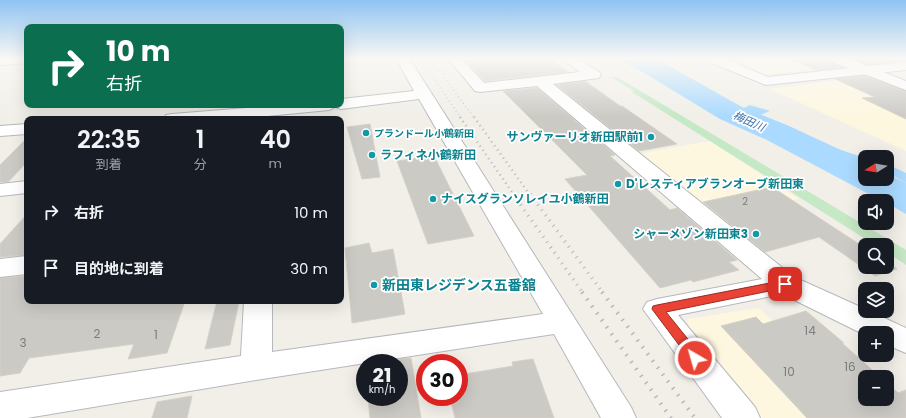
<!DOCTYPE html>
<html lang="ja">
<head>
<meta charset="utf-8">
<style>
	body { margin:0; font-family:Poppins,"Noto Sans JP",sans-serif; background:#20242c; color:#f1f3f6; height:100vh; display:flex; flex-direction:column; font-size:15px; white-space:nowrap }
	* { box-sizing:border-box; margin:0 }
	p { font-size:13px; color:#9ea1a6 }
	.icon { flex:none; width:22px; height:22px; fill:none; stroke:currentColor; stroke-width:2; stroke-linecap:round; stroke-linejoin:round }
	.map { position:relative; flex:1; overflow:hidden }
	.side { position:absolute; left:24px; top:116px; width:320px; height:188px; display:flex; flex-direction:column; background:#171b24; border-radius:8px; box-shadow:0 4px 16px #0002 }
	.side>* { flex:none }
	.top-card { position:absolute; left:24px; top:24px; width:320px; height:84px; border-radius:8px; box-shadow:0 4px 16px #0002; background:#0b6e4f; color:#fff; overflow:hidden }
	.needle { width:26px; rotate:259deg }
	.controls { position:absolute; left:858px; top:150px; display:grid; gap:8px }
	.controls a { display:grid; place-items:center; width:36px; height:36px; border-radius:8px; background:#171b24; box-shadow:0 4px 16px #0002; font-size:20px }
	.speed { position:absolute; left:356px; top:354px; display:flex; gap:8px; font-size:20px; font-weight:700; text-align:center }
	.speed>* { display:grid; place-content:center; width:52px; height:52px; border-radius:50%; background:#171b24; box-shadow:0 4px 16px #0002; line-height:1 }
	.speed small { font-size:10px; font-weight:400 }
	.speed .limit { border:6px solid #d22; background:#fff; color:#111 }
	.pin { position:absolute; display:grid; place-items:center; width:34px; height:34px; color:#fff; margin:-17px; border-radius:8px; box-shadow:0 2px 6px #0006 }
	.me { position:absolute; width:44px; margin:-22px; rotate:322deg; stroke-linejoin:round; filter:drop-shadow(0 0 3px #0008) }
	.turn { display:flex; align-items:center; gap:14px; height:84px; padding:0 16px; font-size:18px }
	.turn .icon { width:52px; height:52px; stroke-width:2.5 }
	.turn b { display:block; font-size:28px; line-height:34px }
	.eta { display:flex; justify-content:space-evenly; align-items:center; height:68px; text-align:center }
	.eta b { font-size:24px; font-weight:600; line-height:28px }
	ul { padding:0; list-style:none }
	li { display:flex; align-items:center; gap:12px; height:56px; padding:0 16px }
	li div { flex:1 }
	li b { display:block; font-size:15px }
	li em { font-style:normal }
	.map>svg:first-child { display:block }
</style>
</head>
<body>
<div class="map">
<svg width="906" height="418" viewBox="0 0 906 418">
	<rect width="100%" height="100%" fill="#f1efe8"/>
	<g fill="#fef7e0">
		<polygon points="720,58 823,58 833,62 834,67 767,74 753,72"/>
		<polygon points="862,77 878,80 906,91 906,151 770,89"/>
		<polygon points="710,141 799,199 715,217 637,154"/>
		<polygon points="759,308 873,418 758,418 691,338 687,319"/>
	</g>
	<polygon fill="#c5e8c5" points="611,77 617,77 906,250 906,265 887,252 887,245 875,245 632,92 634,91"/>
	<g fill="#aadaff">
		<polygon points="622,58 639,58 651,70 687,88 708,93 739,110 750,105 770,111 758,116 793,128 841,150 865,158 865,163 852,158 841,167 895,202 906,207 906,214 887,203 887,201 884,201 865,190 834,166 846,156 778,125 750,118 662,82 622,61"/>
		<polygon points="887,164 906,173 906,183 887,172"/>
	</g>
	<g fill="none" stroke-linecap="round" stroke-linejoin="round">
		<polygon fill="#aadaff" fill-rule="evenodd" points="625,58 655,58 742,107 789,126 865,163 865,179 887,179 887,174 906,183 906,210 887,204 887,201 882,201 767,140 720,119 628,63"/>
	</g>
	<g fill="#cccac5" stroke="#d6d1c6">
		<polygon points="463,58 532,58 537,62 552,60 568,72 485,81"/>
		<polygon points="788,58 828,58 829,62 843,67 816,70"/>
		<polygon points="851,58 906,58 906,61 868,65"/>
		<polygon points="865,76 906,91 906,119 862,98 875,97 835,79"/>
		<polygon points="585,81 620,106 622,106 677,144 639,151 557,85"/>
		<polygon points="537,88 615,155 610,156 670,210 677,208 737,260 729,262 739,270 693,282 691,280 660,288 565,179 587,175 503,91"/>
		<polygon points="370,124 380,177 362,179 347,127"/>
		<polygon points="27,138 27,162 8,182 0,182 0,165"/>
		<polygon points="434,156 474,236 428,244 397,161"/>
		<polygon points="772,187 865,248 865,267 887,267 887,262 897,269 875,276 819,237 765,252 703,202"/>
		<polygon points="27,214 27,255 0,257 0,244"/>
		<polygon points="369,243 372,253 393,249 405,314 352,323 345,248"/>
		<polygon points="27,276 27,301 185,301 167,353 128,359 134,344 29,358 20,373 0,376 0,278"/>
		<polygon points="217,301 239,301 230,345 205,349"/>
		<polygon points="806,311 844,343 842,343 880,377 865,377 865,399 887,399 887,383 898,393 906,390 906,418 807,418 721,326 756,317 763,324"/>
		<polygon points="411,358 421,418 370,418 368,397 399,397 399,359"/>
		<polygon points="533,359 554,418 455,418 450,397 459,397 459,375 513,366 512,362"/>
		<polygon points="192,396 187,418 152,418 157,402"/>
	</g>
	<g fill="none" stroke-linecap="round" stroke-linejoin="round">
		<g stroke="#b5b8bc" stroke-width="2">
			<g id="street">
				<polygon points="0,58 27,58 27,63 0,65"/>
				<polygon points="396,58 409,58 631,407 636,418 601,418 554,334 256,380 27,418 0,418 0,392 241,356 244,301 272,301 272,352 543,314 419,99 341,109 335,107 329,110 236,119 164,119 166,115 172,114 284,105 341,105 341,99 414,91"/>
				<polygon points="448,58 461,58 484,83 580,72 561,58 576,58 599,72 601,75 599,78 553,84 794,277 865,309 865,311 869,311 906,328 906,353 887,345 887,333 865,333 865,335 782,294 678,315 755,407 760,418 722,418 643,309 647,302 657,299 762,279 537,86 480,92 475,91"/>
				<polygon points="706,58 723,58 768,77 906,62 906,70 766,85 707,61"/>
				<polygon points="27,124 27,134 0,136 0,126"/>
				<polygon points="27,181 27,193 0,196 0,184"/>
				<polygon points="27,256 27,274 0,277 0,259"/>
			</g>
		</g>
		<g stroke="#b6babf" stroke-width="2">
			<polygon id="secondary" points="829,58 847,58 906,81 906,90 830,61"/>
		</g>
		<use href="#street" fill="#fff" fill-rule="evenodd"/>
		<use href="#secondary" fill="#fff" fill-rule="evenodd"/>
		<g stroke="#b6b7b8" stroke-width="2" stroke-dasharray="0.5 3.5" stroke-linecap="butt">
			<polyline points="420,58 461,118"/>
			<polyline points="430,58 474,118"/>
		</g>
		<g stroke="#b6b7b8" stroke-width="2.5" stroke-dasharray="1 4" stroke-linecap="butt">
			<polyline points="460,117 514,195"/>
			<polyline points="474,117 530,195"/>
		</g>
		<g stroke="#b6b7b8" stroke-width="3.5" stroke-dasharray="1 5.5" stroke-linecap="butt">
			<polyline points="513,194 583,293"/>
			<polyline points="530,194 603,293"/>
		</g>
		<g stroke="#b6b7b8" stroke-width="4" stroke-dasharray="1.5 7" stroke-linecap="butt">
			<polyline points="582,292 671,418"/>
			<polyline points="602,292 695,418"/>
		</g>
	</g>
	<linearGradient id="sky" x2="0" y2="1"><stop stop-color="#8fc3f1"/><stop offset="0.5" stop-color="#f9f8f5"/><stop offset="1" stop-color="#f9f8f5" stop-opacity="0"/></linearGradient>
	<rect width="906" height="117" fill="url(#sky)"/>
	<polygon fill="#ea4335" stroke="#982c22" points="785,280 789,282 791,284 789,287 666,312 700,354 702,358 700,361 695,363 691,361 652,309 653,306 657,305"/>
	<g fill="#0f9aa8" stroke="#fff" stroke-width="1.5">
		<circle cx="366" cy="133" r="4"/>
		<circle cx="651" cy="137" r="4"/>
		<circle cx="372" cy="155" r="4"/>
		<circle cx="618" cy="184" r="4"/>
		<circle cx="433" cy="199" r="4"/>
		<circle cx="756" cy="234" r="4"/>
		<circle cx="374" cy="285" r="4"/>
	</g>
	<g text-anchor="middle" stroke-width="3.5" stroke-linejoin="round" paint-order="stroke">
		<g font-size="10" font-weight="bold" fill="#0d838f" stroke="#fff" text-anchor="start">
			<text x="374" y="137">プランドール小鶴新田</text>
		</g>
		<g font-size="10" fill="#7a7d7f">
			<text x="745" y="205">2</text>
		</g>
		<g font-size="11" font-style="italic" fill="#4174aa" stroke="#fff">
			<text transform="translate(749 121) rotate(24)" y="4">梅田川</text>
		</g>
		<g font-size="12" font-weight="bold" fill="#0d838f" stroke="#fff" text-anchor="start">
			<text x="643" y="141" text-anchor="end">サンヴァーリオ新田駅前1</text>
			<text x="380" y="159">ラフィネ小鶴新田</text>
			<text x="626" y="188">D'レスティアブランオーブ新田東</text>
			<text x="441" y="203">ナイスグランソレイユ小鶴新田</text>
			<text x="748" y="238" text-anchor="end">シャーメゾン新田東3</text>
		</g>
		<g font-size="12" fill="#7a7d7f">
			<text x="810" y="335">14</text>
			<text x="97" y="338">2</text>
			<text x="156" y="339">1</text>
			<text x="23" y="347">3</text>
			<text x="850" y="371">16</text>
			<text x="789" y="376">10</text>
		</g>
		<g font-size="14" font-weight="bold" fill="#0d838f" stroke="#fff" text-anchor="start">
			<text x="382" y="290">新田東レジデンス五番舘</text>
		</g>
	</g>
</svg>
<div class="controls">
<a><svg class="needle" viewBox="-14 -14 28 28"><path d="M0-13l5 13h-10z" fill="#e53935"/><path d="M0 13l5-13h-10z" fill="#9ea1a6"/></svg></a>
<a><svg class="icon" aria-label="sound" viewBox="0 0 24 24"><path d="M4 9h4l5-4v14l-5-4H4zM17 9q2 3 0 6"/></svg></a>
<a><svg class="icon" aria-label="search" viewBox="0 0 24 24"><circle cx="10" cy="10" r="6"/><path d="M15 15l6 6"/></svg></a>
<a><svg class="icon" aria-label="layers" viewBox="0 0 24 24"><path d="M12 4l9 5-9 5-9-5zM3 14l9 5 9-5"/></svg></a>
<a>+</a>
<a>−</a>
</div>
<div class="speed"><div>21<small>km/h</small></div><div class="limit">30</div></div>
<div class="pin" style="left:785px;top:284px;background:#d93025"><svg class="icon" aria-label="arrive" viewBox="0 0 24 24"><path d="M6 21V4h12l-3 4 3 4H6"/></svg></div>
<svg class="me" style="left:695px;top:358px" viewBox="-20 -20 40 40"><circle r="17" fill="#ea4335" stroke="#fff" stroke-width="3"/><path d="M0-11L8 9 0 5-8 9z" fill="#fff"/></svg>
<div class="top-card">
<div class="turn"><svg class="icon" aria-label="right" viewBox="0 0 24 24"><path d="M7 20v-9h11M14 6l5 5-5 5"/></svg><div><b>10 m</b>右折</div></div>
</div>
<section class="side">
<div class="eta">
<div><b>22:35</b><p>到着</p></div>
<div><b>1</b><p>分</p></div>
<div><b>40</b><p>m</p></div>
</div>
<ul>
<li><svg class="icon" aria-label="right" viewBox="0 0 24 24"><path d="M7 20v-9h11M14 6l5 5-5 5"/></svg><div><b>右折</b></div><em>10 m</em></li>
<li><svg class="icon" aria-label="arrive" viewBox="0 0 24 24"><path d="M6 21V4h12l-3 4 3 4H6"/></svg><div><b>目的地に到着</b></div><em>30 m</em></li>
</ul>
</section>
</div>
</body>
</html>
